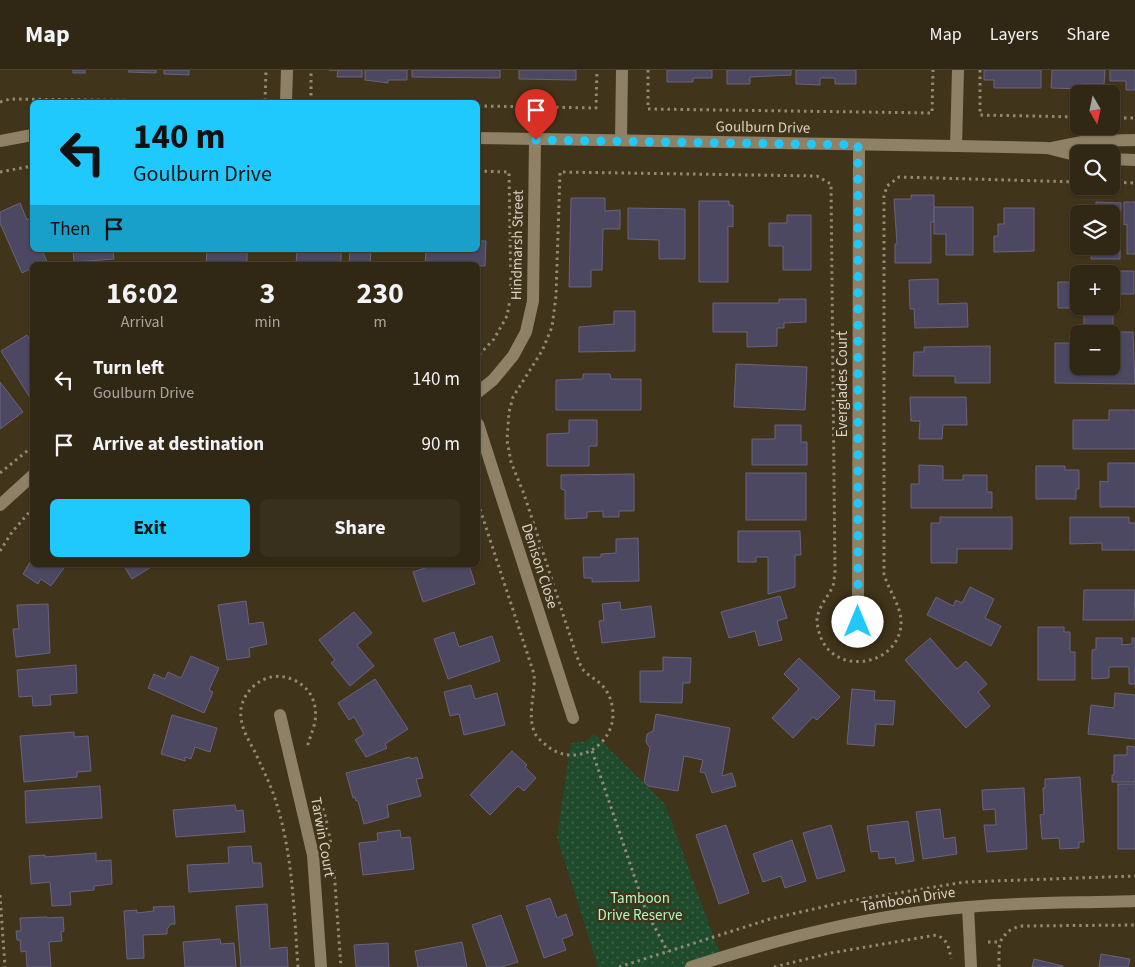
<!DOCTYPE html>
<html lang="en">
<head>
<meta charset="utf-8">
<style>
	body { margin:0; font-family:"Source Sans 3",sans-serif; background:#382f1d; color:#f1f3f6; height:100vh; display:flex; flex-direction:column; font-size:19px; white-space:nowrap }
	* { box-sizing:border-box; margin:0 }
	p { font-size:16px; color:#a8a5a0 }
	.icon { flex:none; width:28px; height:28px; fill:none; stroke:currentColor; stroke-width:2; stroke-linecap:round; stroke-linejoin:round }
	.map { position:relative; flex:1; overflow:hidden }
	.details { position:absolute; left:30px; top:192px; width:450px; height:305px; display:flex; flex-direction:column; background:#302714; border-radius:8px; box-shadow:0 1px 4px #0004,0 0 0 1px #4b4434 }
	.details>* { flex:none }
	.banner { position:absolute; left:30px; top:30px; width:450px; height:152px; border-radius:8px; box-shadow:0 1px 4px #0004,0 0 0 1px #4b4434; background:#20c9fd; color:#111; overflow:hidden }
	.needle { width:32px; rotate:171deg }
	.fabs { position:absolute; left:1070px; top:15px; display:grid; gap:10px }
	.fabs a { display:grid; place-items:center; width:50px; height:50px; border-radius:8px; background:#302714; box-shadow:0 1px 4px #0004,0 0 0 1px #4b4434; font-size:25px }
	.pin { position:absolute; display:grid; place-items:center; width:42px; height:42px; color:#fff; margin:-51px -21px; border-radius:50% 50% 50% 0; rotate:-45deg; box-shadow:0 0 5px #0007 }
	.pin .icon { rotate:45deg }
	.me { position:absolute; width:55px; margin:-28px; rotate:0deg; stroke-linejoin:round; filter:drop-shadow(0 0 4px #0008) }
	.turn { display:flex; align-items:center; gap:18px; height:105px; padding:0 20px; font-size:22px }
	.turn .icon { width:65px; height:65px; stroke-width:2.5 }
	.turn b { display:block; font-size:35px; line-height:42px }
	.then { display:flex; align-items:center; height:48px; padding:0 20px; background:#0003; gap:10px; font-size:19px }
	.eta { display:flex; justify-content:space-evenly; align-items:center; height:85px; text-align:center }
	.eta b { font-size:30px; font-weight:700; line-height:35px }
	.cta { display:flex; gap:10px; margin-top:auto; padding:10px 20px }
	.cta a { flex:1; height:58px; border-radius:8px; background:#20c9fd; color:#111; font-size:20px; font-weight:700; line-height:58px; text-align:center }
	.cta a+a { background:#382f1d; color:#f1f3f6 }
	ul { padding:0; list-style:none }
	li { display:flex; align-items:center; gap:15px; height:65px; padding:0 20px }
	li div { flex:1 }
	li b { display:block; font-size:19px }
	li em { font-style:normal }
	header { display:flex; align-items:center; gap:30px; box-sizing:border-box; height:70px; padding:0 25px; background:#302714; border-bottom:1px solid #4b4434 }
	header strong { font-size:24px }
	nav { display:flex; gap:28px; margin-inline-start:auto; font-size:18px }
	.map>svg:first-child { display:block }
</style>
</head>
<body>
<header>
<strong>Map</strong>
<nav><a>Map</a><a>Layers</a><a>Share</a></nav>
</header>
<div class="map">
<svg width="1135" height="897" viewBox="0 0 1135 897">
	<defs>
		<pattern id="park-dots" width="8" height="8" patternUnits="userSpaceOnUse" patternTransform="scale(1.25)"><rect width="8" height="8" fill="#1f4b2c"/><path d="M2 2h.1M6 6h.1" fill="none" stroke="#3f6449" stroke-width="1.8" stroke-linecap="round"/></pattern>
	</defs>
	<rect width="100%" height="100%" fill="#40341a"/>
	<polygon fill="url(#park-dots)" points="594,664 665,734 721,887 691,897 598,897 557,767 571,673 586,671"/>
	<g fill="#4c4862" stroke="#68637f">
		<rect x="73" y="0" width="12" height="3"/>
		<polygon points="129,0 156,0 156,3 128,2"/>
		<polygon points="164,0 189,0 189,5 164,4"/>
		<polygon points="329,0 362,0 362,7 337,7 338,0"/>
		<polygon points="365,0 407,0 407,10 388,10 388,13 365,10"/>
		<polygon points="412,0 500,0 500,8 412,7"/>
		<polygon points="519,0 576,0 576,10 519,9"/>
		<polygon points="667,0 712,0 712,8 693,8 693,12 667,12"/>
		<polygon points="727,0 791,0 791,5 750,7 750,14 727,14"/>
		<polygon points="796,0 856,0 856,14 835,14 835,8 820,8 820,15 796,14"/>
		<polygon points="984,0 1041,0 1041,18 994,18 994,10 984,10"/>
		<polygon points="1052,0 1105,0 1104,14 1081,14 1081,19 1051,18"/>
		<polygon points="1110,0 1135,0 1135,20 1126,20 1126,11 1110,11"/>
		<polygon points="911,125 934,125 934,152 931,152 931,193 895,193 895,174 897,174 894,129 911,129"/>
		<polygon points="571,128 605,128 605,141 620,140 620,159 603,159 602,200 591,200 591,217 569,217"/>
		<polygon points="699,131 729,131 729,135 733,135 733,157 728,156 728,212 699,212"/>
		<polygon points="1096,132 1121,133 1120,189 1091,189 1091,176 1111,176 1111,144 1090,144 1096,144"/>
		<polygon points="1124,132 1135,132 1135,184 1127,184 1127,154 1124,155"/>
		<polygon points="20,133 27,150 32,147 32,180 42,180 47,192 39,195 32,195 32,198 22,203 0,153 0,142"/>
		<polygon points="934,137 973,137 973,185 946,185 946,164 934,164"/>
		<polygon points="628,138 685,139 685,189 659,189 659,170 628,169"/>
		<polygon points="1004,138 1034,138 1034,181 994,182 994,166 998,166 998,154 1004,154"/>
		<polygon points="787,145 811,145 811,200 783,200 783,176 769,176 769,153 787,153"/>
		<polygon points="478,171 486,171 485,196 425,195 426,180 478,180"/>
		<polygon points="73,180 113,180 114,189 74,192"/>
		<polygon points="207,180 247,180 247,195 206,195"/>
		<polygon points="297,180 341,180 341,195 296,195"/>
		<polygon points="350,180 371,180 370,195 349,195"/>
		<polygon points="1100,201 1134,201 1134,224 1113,224 1113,257 1084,257 1084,238 1058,238 1058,212 1079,212 1079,236 1111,236 1111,204 1099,204"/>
		<polygon points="938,209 938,234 967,233 968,257 915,258 914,239 910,239 909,210"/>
		<polygon points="779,229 806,229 806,252 784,253 784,258 777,258 777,276 747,277 747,262 713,262 713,233 779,233"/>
		<polygon points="614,241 635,241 635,281 579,282 579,257 614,254"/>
		<polygon points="1110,262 1133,262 1135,314 1055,313 1055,273 1079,273 1079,296 1111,296"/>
		<polygon points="27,265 32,274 32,331 1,281"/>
		<polygon points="990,276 990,313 955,313 955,306 913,306 914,282 924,282 924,277"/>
		<polygon points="736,294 807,297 805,340 734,337"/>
		<polygon points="583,304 610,304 611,309 641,309 641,340 556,340 556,310 583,309"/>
		<polygon points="0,312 23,342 0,359"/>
		<polygon points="910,327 966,327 967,355 943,355 942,369 919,369 920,351 911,351"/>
		<polygon points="1109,340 1135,340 1135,379 1073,379 1073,350 1109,350"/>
		<polygon points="569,350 597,350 597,376 589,376 589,396 547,396 547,364 569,363"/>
		<polygon points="775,355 801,355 801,372 807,372 807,395 752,395 752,369 775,369"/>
		<polygon points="1108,393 1135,393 1135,437 1100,437 1100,411 1108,412"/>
		<polygon points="919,395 943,396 943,410 963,410 963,405 987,405 987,422 992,422 992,438 911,438 911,414 919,414"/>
		<polygon points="1036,396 1065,396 1065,400 1079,400 1079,419 1076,419 1076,429 1036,429"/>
		<rect x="746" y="403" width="60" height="47"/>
		<polygon points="634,404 634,441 619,441 619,447 603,447 603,441 587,442 587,448 565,449 565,420 561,419 561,405"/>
		<polygon points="940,447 1012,447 1012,479 957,479 957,493 931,493 931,453 940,453"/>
		<polygon points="1070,447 1129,447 1129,453 1135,453 1135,480 1102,480 1102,473 1070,474"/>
		<polygon points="738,461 800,461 801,485 795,485 795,517 768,524 768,487 756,487 756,492 738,492"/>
		<polygon points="638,468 639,511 592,512 592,508 584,508 583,487 601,487 601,484 616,483 616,469"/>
		<polygon points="32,489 32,495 66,495 51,516 41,509 38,514 23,504"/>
		<polygon points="123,495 150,495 151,497 132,509"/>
		<polygon points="434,495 469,495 475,514 423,532 413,502"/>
		<polygon points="970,517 994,529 985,548 1001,556 991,576 927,545 936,527 953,536 956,530 962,533"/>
		<polygon points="1084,520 1135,520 1134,550 1083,550"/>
		<polygon points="780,526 787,548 777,551 782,570 759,576 755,561 729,568 721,542"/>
		<polygon points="246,531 249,554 263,552 267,574 249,578 250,587 227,590 218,535"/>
		<polygon points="620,532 621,540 651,536 655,567 602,573 599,551 604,550 602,534"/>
		<polygon points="48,534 50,583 16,587 13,559 19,559 17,535"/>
		<polygon points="354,542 372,563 357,575 374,596 350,616 331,593 335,590 319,570"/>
		<polygon points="1038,557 1064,557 1064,562 1070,562 1070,582 1075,582 1075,610 1038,610"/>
		<polygon points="454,562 459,577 492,566 500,591 448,609 434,569"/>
		<polygon points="930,568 957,599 966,591 987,614 978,622 990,636 966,658 905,590"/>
		<polygon points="1096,568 1122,568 1122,575 1132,574 1132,568 1135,568 1135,614 1129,614 1129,597 1109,597 1109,608 1092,609 1092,580 1096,579"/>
		<polygon points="191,586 219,598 209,620 213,622 204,643 148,618 154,604 165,609 168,602 181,608"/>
		<polygon points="663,587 691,588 690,613 683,613 682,633 640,632 640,601 663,601"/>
		<polygon points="799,588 840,627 817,650 813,647 793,668 772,648 799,619 784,604"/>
		<polygon points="76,595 77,623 50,625 51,635 33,636 32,626 19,627 17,600"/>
		<polygon points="375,609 408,659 385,674 387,678 366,687 355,670 364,664 354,647 349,650 338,633"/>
		<polygon points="471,615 475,629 497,623 505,655 464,665 459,644 450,646 444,622"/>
		<polygon points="852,619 875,621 874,630 895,631 893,655 876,654 874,676 847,674"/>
		<polygon points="1115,623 1135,625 1135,669 1088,664 1091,635 1114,638"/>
		<polygon points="656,644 730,658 722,706 732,703 736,716 712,723 705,703 700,702 703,690 684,686 678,721 648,716 644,712 650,678 646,672 647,664 653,661"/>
		<polygon points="172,645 217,658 210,682 195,677 191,689 185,687 185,691 161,684"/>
		<polygon points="74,662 74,667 88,666 91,701 77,702 77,707 24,712 20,666"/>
		<polygon points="1127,676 1135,677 1135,712 1112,712 1112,705 1114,705 1114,685 1127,685"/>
		<polygon points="512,681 527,695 525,697 536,708 524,721 518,716 490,745 470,725"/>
		<polygon points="410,687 411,689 417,687 423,708 416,709 421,726 387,735 389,747 364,754 358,731 356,731 355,727 353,728 346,703"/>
		<polygon points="1080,707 1084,772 1079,772 1079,778 1060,779 1059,768 1042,769 1040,745 1044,744 1043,718 1045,718 1045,709"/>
		<rect x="1118" y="714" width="17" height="65"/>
		<polygon points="100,716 102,748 26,753 25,721"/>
		<polygon points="1024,718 1027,779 987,782 984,755 996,755 995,739 983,740 982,720"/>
		<polygon points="235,735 236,741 243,740 245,762 176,767 173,740"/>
		<polygon points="940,739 944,769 955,767 957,784 923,789 916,742"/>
		<polygon points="908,751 914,791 896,794 895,787 879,789 878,781 871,782 867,756"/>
		<polygon points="726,755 749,823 719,834 696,765"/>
		<polygon points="831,755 845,801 817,809 803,763"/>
		<polygon points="400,760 401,768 410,767 414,799 363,805 359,773 378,771 377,763"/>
		<polygon points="792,770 806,811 785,818 781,806 763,812 753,784"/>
		<polygon points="251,776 253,793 261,793 263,817 189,822 187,795 229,793 228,777"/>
		<polygon points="96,783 96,791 111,790 112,814 94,816 94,820 70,822 71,835 52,836 50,812 31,814 29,786 45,785 45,787"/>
		<polygon points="550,828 557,848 566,844 573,865 562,869 566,880 544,888 526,836"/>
		<polygon points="267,834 270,879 287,877 288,897 241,897 236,836"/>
		<polygon points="174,836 175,854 171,854 167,859 167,864 143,865 144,888 127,889 124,841 137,840 137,843 154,841 153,837"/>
		<polygon points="501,845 518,892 501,897 487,897 472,855"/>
		<polygon points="47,847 47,848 63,847 64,861 61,862 62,871 49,872 51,897 27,897 26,881 21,882 20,870 17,870 16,861 21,861 20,848"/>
		<polygon points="220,869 221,874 234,873 236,897 185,897 183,872"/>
		<polygon points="462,872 467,897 418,897 415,881"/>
		<polygon points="388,873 389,897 356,897 354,875"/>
		<polygon points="1101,884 1130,889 1128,897 1099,897"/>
		<polygon points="1034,889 1063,896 1063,897 1032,897"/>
	</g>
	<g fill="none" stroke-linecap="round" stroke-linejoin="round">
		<g stroke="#938975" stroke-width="3" stroke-dasharray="2.5 4" stroke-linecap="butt">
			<polyline points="648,0 648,39 932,43 933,0"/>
			<polyline points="980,0 980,45 1079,47"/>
			<polyline points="0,32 10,29 265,32 266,0"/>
			<polyline points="311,32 311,0"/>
			<polyline points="478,36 596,38 597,0"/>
			<polyline points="1111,48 1135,48"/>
			<polyline points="478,101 509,102 511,224 507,246 494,269 478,286"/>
			<polyline points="0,102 32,96"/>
			<polyline points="1111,112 1135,113"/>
			<polyline points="0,403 32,377"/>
			<path d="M478 433 534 604C536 623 527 642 534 661 536 667 541 671 546 675 576 701 620 673 612 635 610 624 603 614 593 608 589 605 584 602 582 598 580 595 579 591 577 587L524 424 511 392 507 370 509 342 513 327 542 281 552 257 556 226 560 102 817 106 831 114 835 504C834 508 834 512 833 516 828 527 818 537 817 550 817 556 819 563 821 568 838 608 903 594 901 550 900 534 888 519 884 504V126L887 116 899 107 1079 112"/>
			<polyline points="0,481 12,462 32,439"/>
			<polyline points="592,681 646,841 668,882"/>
			<polyline points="321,732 326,749 331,774"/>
			<polyline points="334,800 341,897"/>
			<polyline points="0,825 5,897"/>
			<path d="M988 872H1000C1006 862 1011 858 1022 856L1135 855"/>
			<path d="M298 897C294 843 293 787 277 735 272 717 263 700 255 682 249 671 242 660 241 647 239 633 248 619 259 612 268 606 279 605 289 608 309 615 318 631 315 652 313 661 309 669 307 678"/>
			<polyline points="619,897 770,849 849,831 965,812 1135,806"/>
			<path d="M774 897 831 883 936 865C948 869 949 878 951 889"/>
			<polyline points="999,897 999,880 1000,872"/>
		</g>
		<g stroke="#8f8165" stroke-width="12">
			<polyline points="286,32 287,0"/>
			<polyline points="478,68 956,76 1047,78 1079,86"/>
			<polyline points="621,70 622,0"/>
			<polyline points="0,71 32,65"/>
			<polyline points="956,76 958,0"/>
			<polyline points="1052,78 1087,71 1135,70"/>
			<polyline points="1111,89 1135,90"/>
			<polyline points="478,322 493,310 513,286 526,262 533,231 535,70"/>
			<polyline points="478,354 573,648"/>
			<polyline points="0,435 32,406"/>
			<polyline points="858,553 859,75"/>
			<polyline points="280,645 313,785 321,897"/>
			<polyline points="968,837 971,897"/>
			<path d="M691 897C781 868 874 844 968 837 1024 832 1080 833 1135 831"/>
		</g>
	</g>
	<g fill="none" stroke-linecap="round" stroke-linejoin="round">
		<polyline stroke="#20c9fd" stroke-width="9" stroke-dasharray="0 16.2" points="536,70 858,75 858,552"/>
	</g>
	<g text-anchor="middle" stroke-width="5" stroke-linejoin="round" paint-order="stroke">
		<g font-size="15" fill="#dbd4c5" stroke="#40341a">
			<text transform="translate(763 57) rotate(1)" y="5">Goulburn Drive</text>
			<text transform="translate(517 175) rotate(-89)" y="5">Hindmarsh Street</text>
			<text transform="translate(842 314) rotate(-90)" y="5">Everglades Court</text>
			<text transform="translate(540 496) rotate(72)" y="5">Denison Close</text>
			<text transform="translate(323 767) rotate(80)" y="5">Tarwin Court</text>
			<text transform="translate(908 829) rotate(-9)" y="5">Tamboon Drive</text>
		</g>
		<g font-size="15" fill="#aef9c0" stroke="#40341a">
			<text x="640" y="833">Tamboon<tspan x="640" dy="17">Drive Reserve</tspan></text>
		</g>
	</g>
</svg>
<div class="fabs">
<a><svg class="needle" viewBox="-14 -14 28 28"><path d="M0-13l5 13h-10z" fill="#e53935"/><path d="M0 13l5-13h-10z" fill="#a8a5a0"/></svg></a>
<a><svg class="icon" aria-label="search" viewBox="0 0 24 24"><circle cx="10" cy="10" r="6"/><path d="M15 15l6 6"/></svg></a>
<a><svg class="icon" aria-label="layers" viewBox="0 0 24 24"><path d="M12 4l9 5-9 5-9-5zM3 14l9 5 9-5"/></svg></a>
<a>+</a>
<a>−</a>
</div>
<div class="pin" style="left:536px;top:70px;background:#d93025"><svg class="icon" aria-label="arrive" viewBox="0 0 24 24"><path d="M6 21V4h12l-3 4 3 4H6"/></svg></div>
<svg class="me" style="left:858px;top:552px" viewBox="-20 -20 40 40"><circle r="19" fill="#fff"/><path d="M0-13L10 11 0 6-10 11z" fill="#20c9fd"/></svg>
<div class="banner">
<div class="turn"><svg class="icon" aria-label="left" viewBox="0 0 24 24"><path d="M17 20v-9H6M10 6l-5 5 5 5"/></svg><div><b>140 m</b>Goulburn Drive</div></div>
<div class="then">Then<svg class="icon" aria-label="arrive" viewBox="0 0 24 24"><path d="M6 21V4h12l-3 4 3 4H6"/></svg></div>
</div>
<section class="details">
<div class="eta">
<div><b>16:02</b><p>Arrival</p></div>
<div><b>3</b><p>min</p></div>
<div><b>230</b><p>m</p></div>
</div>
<ul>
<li><svg class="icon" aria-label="left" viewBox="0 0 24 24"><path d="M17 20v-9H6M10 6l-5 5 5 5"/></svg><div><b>Turn left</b><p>Goulburn Drive</p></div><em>140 m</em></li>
<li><svg class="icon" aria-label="arrive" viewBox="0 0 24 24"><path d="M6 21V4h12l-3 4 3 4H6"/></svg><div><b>Arrive at destination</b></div><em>90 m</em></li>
</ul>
<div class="cta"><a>Exit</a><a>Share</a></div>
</section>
</div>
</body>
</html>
